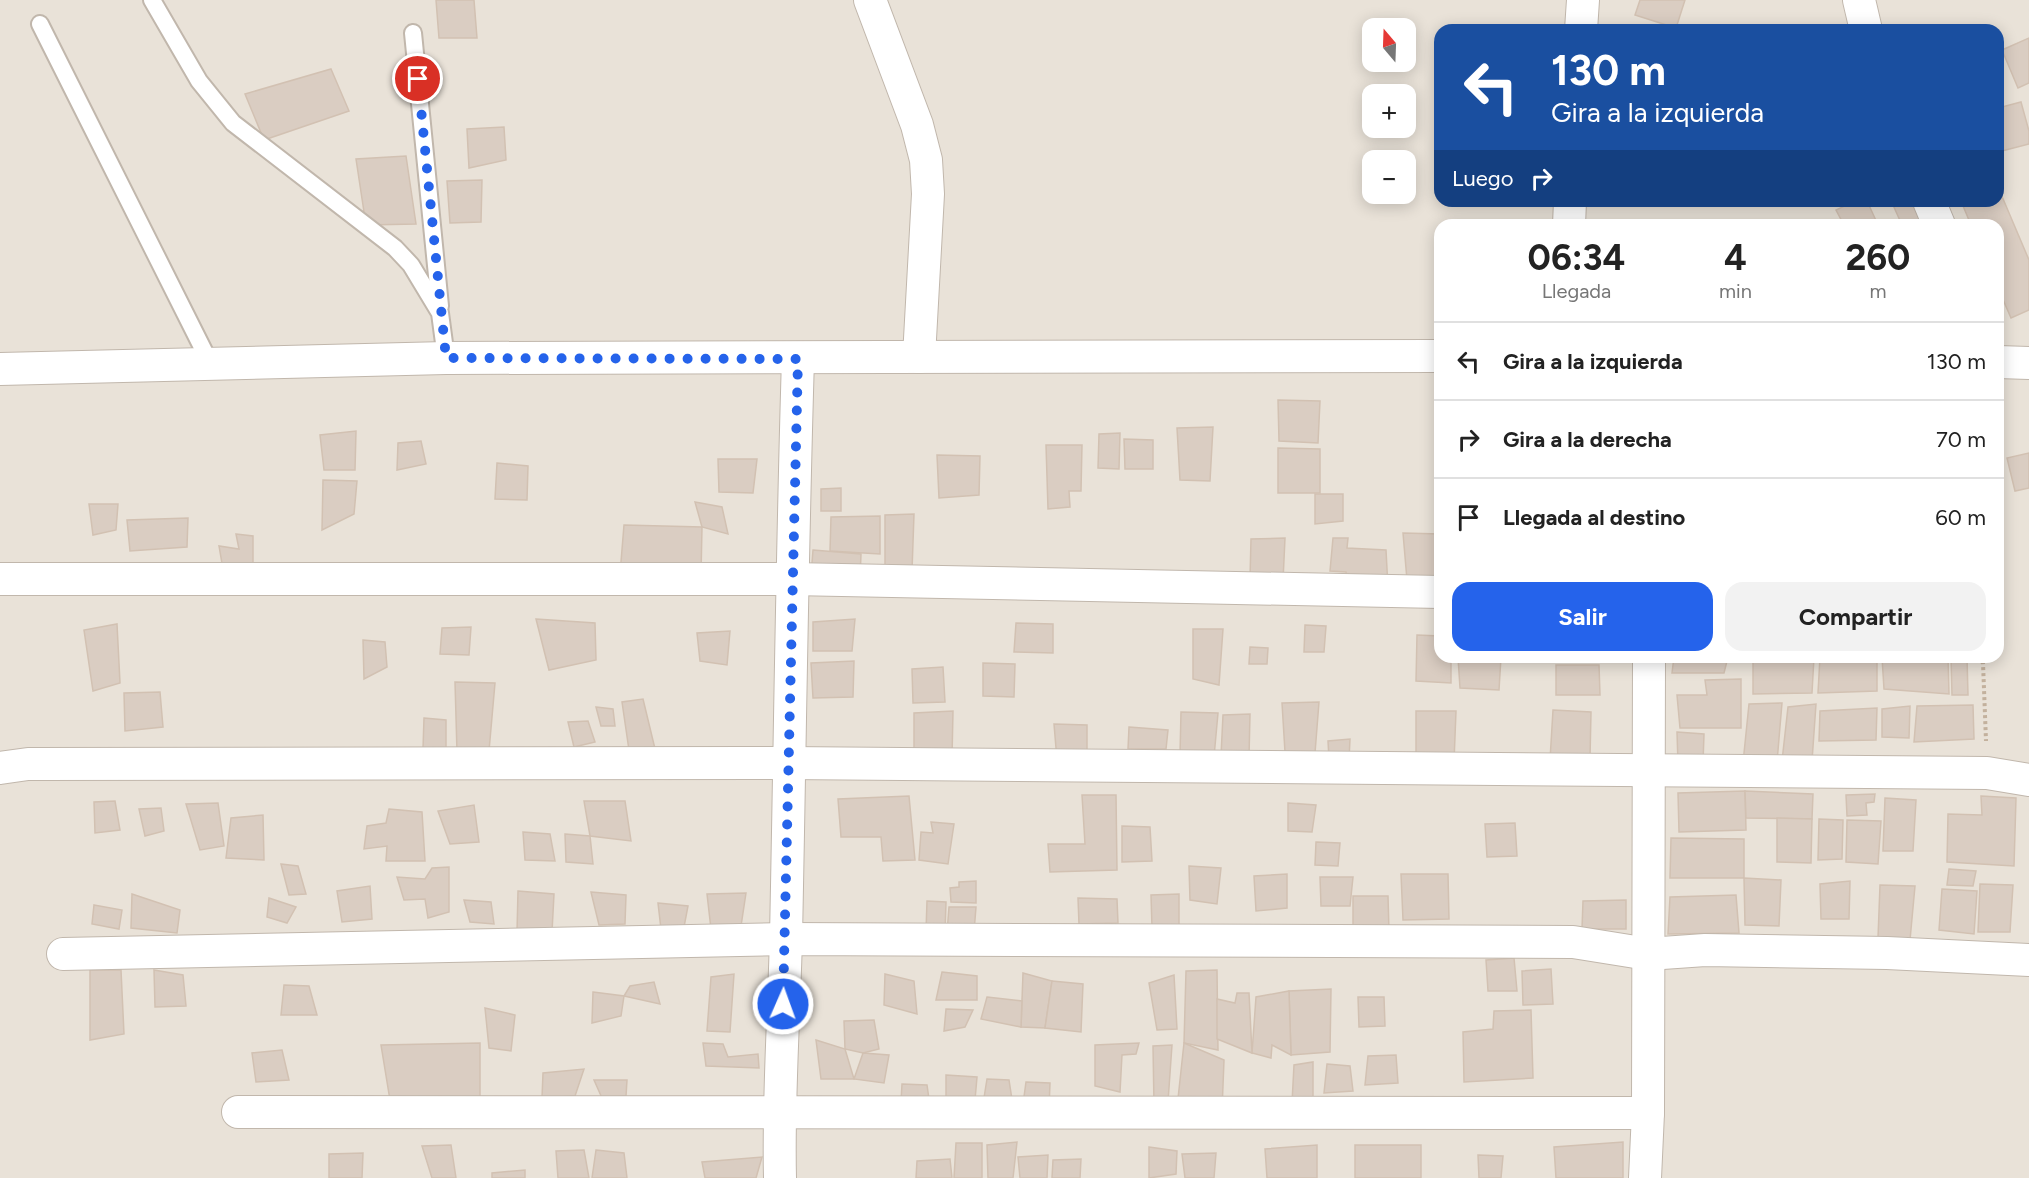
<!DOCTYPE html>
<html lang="es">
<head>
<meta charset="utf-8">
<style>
	body { margin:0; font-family:Figtree,sans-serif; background:#f2f2f2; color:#222; height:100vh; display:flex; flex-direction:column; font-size:22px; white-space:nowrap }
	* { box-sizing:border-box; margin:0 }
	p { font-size:20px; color:#767676 }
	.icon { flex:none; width:33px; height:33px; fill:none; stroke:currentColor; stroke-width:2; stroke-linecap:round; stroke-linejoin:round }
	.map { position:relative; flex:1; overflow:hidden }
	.side { position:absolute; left:1434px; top:219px; width:570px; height:444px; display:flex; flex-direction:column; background:#fff; border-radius:18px; box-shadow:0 3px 15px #0003 }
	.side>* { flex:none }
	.top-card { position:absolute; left:1434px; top:24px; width:570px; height:183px; border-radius:18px; box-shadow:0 3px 15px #0003; background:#1a4fa0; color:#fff; overflow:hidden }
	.needle { width:39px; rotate:341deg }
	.fabs { position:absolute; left:1362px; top:18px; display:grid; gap:12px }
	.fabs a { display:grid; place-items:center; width:54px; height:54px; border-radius:12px; background:#fff; box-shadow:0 3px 15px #0003; font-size:30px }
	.pin { position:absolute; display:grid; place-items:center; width:51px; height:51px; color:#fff; margin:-26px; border:3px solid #fff; border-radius:50%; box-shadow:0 2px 6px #0007 }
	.me { position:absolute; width:66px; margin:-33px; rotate:2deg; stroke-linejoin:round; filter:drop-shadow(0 0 4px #0008) }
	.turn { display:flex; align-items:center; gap:21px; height:126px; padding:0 18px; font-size:27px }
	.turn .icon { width:78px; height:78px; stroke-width:2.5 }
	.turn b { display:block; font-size:42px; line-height:51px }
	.then { display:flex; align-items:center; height:57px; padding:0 18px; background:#0003; gap:12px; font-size:22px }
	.eta { display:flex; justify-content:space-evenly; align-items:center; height:102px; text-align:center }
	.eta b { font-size:36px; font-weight:700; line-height:42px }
	.action { display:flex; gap:12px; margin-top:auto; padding:12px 18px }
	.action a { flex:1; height:69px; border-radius:18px; background:#2563eb; color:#fff; font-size:24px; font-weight:700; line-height:69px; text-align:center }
	.action a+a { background:#f2f2f2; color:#222 }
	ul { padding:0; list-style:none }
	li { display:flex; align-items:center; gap:18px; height:78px; padding:0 18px; border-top:2px solid #e0e0e0 }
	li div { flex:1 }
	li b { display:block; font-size:22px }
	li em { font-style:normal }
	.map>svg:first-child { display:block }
</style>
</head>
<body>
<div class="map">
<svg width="2029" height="1178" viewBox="0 0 2029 1178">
	<rect width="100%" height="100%" fill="#f5f0ea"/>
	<path fill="#e9e2d8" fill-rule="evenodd" d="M0 0H2029V1178H0ZM1372 28H1406V62H1372ZM1440 30H1998V201H1440ZM1372 94H1406V128H1372ZM1372 160H1406V194H1372ZM1440 225H1998V657H1440Z"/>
	<g fill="#dacdc2" stroke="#d2c1b2" stroke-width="1.5">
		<polygon points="436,0 474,0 477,38 439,38"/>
		<polygon points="1640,0 1685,0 1676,28 1635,15"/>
		<polygon points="2029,38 2029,83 2018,88 2002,50"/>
		<polygon points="331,69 349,111 264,140 245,94"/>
		<polygon points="2021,102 2029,131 2029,144 1998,152 1998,108"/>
		<polygon points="504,127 506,160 469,168 467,129"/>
		<polygon points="406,156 416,224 366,225 356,159"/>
		<polygon points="482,180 481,222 450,223 447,181"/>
		<polygon points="1998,187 2029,260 2029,310 2011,318 1998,288 1998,225 1971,225 1961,201 1998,201"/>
		<polygon points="1855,201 1867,201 1878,225 1844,225 1836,210"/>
		<polygon points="1903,201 1923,201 1933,225 1902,225 1893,205"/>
		<polygon points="1278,400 1320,401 1318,443 1279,441"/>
		<polygon points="1213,427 1210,481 1180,480 1177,428"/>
		<polygon points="356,431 355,470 324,470 320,435"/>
		<polygon points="1120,433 1119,469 1098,468 1099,434"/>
		<polygon points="1124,439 1153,440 1153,469 1125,469"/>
		<polygon points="421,441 426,464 397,470 398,443"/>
		<polygon points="1046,445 1082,445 1081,491 1069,491 1070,507 1048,509"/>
		<polygon points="1278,448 1320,449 1320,493 1278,493"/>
		<polygon points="2029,453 2029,488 2015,491 2007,458"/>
		<polygon points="937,455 980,456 979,495 939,498"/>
		<polygon points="718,459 757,459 753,493 719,492"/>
		<polygon points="497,463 528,466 527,500 495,499"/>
		<polygon points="323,480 357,481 354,514 322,530"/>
		<polygon points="841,488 841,511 821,511 821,489"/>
		<polygon points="1315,494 1343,494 1343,521 1315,524"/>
		<polygon points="695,502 722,507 728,534 702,527"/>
		<polygon points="89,504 118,504 116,530 93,535"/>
		<polygon points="914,514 912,571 885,570 885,515"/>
		<polygon points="880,516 880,554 830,551 831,517"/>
		<polygon points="188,518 187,547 130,551 127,520"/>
		<polygon points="624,525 702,527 701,575 620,574"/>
		<polygon points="1403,533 1440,534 1440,582 1407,580"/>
		<polygon points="236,534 253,536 253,577 224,575 219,546 239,549"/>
		<polygon points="1285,538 1283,581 1250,579 1251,539"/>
		<polygon points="1333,538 1348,538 1347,548 1386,550 1388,588 1348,587 1346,572 1330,571"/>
		<polygon points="813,550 861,554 860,579 811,576"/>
		<polygon points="536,619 595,623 596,660 549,670"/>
		<polygon points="855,619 852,651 813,651 813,622"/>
		<polygon points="1016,623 1053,624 1053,653 1014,652"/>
		<polygon points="117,624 120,683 93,691 84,630"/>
		<polygon points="1305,625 1326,626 1324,652 1304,652"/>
		<polygon points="471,627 469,655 440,654 442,628"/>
		<polygon points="1193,629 1223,629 1219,685 1193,679"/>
		<polygon points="730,631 727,665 700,661 697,633"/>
		<polygon points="1417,635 1440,636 1440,657 1451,657 1451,683 1416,681"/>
		<polygon points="363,640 385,642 387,667 364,679"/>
		<polygon points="1250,647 1268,648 1267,664 1249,664"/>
		<polygon points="1458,657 1501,657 1499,690 1460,688"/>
		<polygon points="1674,657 1728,657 1724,673 1672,673"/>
		<polygon points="1753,657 1814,657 1812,693 1753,694"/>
		<polygon points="1820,657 1877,657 1877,691 1818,693"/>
		<polygon points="1882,657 1948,657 1949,694 1884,689"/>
		<polygon points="1951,657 1967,657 1968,695 1952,695"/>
		<polygon points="854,661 853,697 813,698 811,663"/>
		<polygon points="983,663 1015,664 1014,697 983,696"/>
		<polygon points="1556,665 1599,665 1600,695 1556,695"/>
		<polygon points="943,667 945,702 913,703 912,669"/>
		<polygon points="1741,679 1741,728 1680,728 1677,695 1707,695 1705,680"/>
		<polygon points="455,682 495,683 489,751 457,752"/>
		<polygon points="160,692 163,727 125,731 124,693"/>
		<polygon points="643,699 656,753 630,757 622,702"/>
		<polygon points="1319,702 1315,753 1285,752 1282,703"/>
		<polygon points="1782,703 1777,762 1743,763 1749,704"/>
		<polygon points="1816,704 1812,761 1782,761 1788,707"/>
		<polygon points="1973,705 1974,739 1914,742 1917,706"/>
		<polygon points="1910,706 1909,738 1882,737 1882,709"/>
		<polygon points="596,707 613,709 615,726 601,726"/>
		<polygon points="1877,708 1876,740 1819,741 1820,711"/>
		<polygon points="1553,710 1591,712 1590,758 1550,760"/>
		<polygon points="953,711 952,758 914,756 914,713"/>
		<polygon points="1416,711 1456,711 1454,762 1416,761"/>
		<polygon points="1181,712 1218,713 1214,757 1180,755"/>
		<polygon points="1250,714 1249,757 1221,756 1223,715"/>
		<polygon points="424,718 446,720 446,748 423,749"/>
		<polygon points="588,721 595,742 574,747 568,722"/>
		<polygon points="1054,724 1087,725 1087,759 1057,760"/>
		<polygon points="1129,727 1168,730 1166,749 1128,749"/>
		<polygon points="1677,732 1704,734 1703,763 1678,763"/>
		<polygon points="1350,739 1349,760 1329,759 1328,741"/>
		<polygon points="1745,791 1746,830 1679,832 1678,793"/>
		<polygon points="1745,791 1813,794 1812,819 1746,818"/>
		<polygon points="1875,794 1874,802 1866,803 1867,815 1847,816 1846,795"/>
		<polygon points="1082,795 1116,795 1117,870 1050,872 1048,844 1085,844"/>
		<polygon points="909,796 915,860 883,861 881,837 841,837 838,799"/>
		<polygon points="1981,796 2016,798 2014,866 1947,862 1948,814 1982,815"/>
		<polygon points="1885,798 1916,800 1913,851 1883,851"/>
		<polygon points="115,801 120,830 95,833 94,802"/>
		<polygon points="584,801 625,801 631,841 590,836"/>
		<polygon points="218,803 224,846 200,850 186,804"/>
		<polygon points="1288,803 1316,805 1312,832 1288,831"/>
		<polygon points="474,805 479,842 450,844 438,811"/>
		<polygon points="161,808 164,831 145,836 139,809"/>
		<polygon points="389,809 422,812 425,861 386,861 387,846 364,849 367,826 386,823"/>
		<polygon points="263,815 264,860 226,858 231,818"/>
		<polygon points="1777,818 1812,819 1811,863 1777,862"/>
		<polygon points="1819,819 1843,820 1842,859 1818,860"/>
		<polygon points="1847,820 1881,821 1878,864 1846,862"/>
		<polygon points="931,822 954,824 948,864 919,860 921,832 933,833"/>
		<polygon points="1515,823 1517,856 1487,857 1485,824"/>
		<polygon points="1122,826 1150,827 1152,861 1122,862"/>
		<polygon points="523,832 550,834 555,861 525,860"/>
		<polygon points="565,834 590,836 593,864 566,862"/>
		<polygon points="1671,838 1744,839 1744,878 1670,878"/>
		<polygon points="1316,842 1340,843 1338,866 1315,865"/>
		<polygon points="281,864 298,866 306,894 289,895"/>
		<polygon points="1189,866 1221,868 1217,904 1190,900"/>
		<polygon points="449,867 449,912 428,918 425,899 404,900 397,877 425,879 432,868"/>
		<polygon points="1949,869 1976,871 1973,886 1947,885"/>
		<polygon points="1287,874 1287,908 1256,911 1254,876"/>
		<polygon points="1401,874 1448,874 1449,919 1403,920"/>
		<polygon points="1320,877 1353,877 1350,906 1321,906"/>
		<polygon points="1744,878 1781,880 1779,926 1745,925"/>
		<polygon points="976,881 976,903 951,902 950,888 959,887 959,882"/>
		<polygon points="1850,881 1849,919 1821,919 1820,884"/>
		<polygon points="1980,884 2013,885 2010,932 1978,932"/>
		<polygon points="1880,885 1915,886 1910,940 1878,938"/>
		<polygon points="370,886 372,919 342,922 337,891"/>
		<polygon points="1942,889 1977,891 1974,934 1939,930"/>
		<polygon points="518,891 554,894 552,932 517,932"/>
		<polygon points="591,892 626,895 625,924 599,925"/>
		<polygon points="746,893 741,926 711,929 707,894"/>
		<polygon points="132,894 180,910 177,933 131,928"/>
		<polygon points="1179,894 1179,929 1152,928 1151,895"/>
		<polygon points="1736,895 1739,933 1668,934 1670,897"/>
		<polygon points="1353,896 1388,896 1389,931 1353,931"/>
		<polygon points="269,898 296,907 287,923 267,917"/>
		<polygon points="1078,898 1117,899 1118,923 1079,924"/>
		<polygon points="464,900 491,902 494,924 470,922"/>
		<polygon points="1626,900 1626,929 1582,929 1583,901"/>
		<polygon points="927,901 946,902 945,932 926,931"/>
		<polygon points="658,903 688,906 684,927 661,929"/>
		<polygon points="94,905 122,910 119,929 92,924"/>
		<polygon points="949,907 976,907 974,932 947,933"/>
		<polygon points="1514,958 1517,991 1488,991 1486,960"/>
		<polygon points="1551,969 1553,1004 1523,1005 1522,971"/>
		<polygon points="90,970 121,970 124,1034 90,1040"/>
		<polygon points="154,970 183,975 186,1006 155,1007"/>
		<polygon points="1217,970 1218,1050 1184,1043 1186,971"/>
		<polygon points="942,972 977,976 977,1000 936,1000"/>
		<polygon points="1023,973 1052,981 1045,1028 1021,1027"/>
		<polygon points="734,974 730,1032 707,1031 711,977"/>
		<polygon points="885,974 914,981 917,1014 884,1005"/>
		<polygon points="1174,975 1177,1029 1157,1030 1149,983"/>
		<polygon points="1052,981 1083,984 1081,1032 1045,1028"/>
		<polygon points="654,982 660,1004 624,996 630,986"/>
		<polygon points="284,985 309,986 317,1015 281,1015"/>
		<polygon points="1331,989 1330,1052 1291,1055 1289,991"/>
		<polygon points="1289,991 1291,1055 1272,1045 1271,1058 1252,1053 1256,997"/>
		<polygon points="593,992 624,996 621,1016 592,1023"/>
		<polygon points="1237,993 1249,993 1252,1053 1217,1039 1217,999 1235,1003"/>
		<polygon points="987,997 1022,1001 1021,1027 981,1019"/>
		<polygon points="1358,997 1384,997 1385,1026 1359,1027"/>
		<polygon points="485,1008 515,1015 511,1051 489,1048"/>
		<polygon points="946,1009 973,1010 965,1027 944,1031"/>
		<polygon points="1531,1010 1533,1078 1464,1082 1463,1032 1493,1029 1494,1011"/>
		<polygon points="874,1020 879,1049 863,1053 845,1049 844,1021"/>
		<polygon points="816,1040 845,1049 854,1079 821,1079"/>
		<polygon points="480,1043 480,1097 390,1100 381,1045"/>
		<polygon points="703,1043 723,1044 728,1057 758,1054 759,1068 706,1066"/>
		<polygon points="1139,1043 1136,1054 1122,1055 1120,1092 1095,1086 1095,1045"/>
		<polygon points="1184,1043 1224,1060 1222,1111 1177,1108"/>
		<polygon points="1172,1045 1168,1102 1154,1105 1153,1046"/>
		<polygon points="282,1050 289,1080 256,1082 252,1053"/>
		<polygon points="863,1053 889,1055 884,1083 854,1079"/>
		<polygon points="1396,1055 1398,1083 1365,1085 1368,1056"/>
		<polygon points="1313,1062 1313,1104 1292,1103 1294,1065"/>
		<polygon points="1327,1064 1350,1066 1353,1091 1324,1093"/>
		<polygon points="584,1069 575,1096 542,1098 543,1073"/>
		<polygon points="946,1075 977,1077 975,1100 946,1100"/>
		<polygon points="987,1079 1009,1080 1013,1106 983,1104"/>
		<polygon points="594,1080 627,1080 626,1096 602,1098"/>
		<polygon points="1026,1082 1050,1083 1049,1108 1023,1104"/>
		<polygon points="902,1084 927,1085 930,1106 901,1102"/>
		<polygon points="1017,1142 1013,1178 988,1178 987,1145"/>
		<polygon points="1623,1142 1623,1178 1556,1178 1554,1147"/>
		<polygon points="956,1143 982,1143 982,1178 954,1178"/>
		<polygon points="451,1145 456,1178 432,1178 422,1146"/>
		<polygon points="1317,1145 1317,1178 1267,1178 1265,1149"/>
		<rect x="1355" y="1145" width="66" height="33"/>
		<polygon points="1149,1147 1177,1151 1176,1174 1149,1178"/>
		<polygon points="584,1150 589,1178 558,1178 556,1151"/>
		<polygon points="596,1150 624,1153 627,1178 592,1178"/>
		<polygon points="363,1153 362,1178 329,1178 329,1154"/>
		<polygon points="1216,1153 1214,1178 1185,1178 1182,1154"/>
		<polygon points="1048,1155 1047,1178 1020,1178 1018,1157"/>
		<polygon points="1478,1155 1503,1156 1501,1178 1479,1178"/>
		<polygon points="762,1157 756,1178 705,1178 702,1162"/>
		<polygon points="950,1159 952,1178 916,1178 917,1161"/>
		<polygon points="1081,1159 1080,1178 1052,1178 1053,1160"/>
		<polygon points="525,1170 525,1178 492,1178 492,1173"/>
	</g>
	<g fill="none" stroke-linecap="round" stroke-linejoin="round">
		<g stroke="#c1b7ac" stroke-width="20">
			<g id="lane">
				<polyline points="152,0 199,81 233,123 395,248 411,265 440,313 446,358"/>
				<polyline points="40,24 210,363"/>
				<polyline points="413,33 440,306"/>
			</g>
		</g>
		<g stroke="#c1b7ac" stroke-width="34">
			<g id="street">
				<polyline points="870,0 917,125 926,160 928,194 919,357"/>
				<polyline points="1859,0 1866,30"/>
				<polyline points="1581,30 1583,0"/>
				<polyline points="1929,201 1939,225"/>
				<polyline points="1569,225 1570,201"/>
				<polyline points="1998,362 2029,363"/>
				<polyline points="0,369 446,358 1440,356"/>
				<polyline points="0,579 791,579 1440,592"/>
				<polyline points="0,768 28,764 787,763 1987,773 2029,780"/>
				<polyline points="63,954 786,939 1573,942 1648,954 1705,950 1887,953 2029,960"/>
				<polyline points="238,1112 1648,1113"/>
				<path d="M780 1178C778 1097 784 1018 786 937 790 744 792 552 798 359"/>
				<polyline points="1645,1178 1648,1113 1649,657"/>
			</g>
		</g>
		<polyline stroke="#c3b19d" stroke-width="4" stroke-dasharray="3 3" stroke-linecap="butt" points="1978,657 1983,663 1986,741"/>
		<use href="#lane" stroke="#fff" stroke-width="16"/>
		<use href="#street" stroke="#fff" stroke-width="32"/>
	</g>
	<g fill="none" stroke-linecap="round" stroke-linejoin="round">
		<polyline stroke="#2563eb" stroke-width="10" stroke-dasharray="0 18" points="418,79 446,358 798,359 783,1004"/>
	</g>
</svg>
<div class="fabs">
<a><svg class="needle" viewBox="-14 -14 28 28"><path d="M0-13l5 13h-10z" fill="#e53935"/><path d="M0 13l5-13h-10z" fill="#767676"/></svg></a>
<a>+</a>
<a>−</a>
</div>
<div class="pin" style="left:418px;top:79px;background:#d93025"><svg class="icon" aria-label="arrive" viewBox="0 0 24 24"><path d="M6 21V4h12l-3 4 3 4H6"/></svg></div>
<svg class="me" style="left:783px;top:1004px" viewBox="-20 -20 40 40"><circle r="17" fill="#2563eb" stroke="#fff" stroke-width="3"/><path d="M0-11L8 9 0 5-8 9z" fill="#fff"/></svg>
<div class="top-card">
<div class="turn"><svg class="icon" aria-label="left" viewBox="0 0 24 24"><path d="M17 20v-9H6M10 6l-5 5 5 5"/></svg><div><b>130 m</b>Gira a la izquierda</div></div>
<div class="then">Luego<svg class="icon" aria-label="right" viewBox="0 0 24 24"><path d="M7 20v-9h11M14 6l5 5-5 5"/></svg></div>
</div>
<section class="side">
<div class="eta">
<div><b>06:34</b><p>Llegada</p></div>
<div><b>4</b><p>min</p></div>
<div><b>260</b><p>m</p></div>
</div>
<ul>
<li><svg class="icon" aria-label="left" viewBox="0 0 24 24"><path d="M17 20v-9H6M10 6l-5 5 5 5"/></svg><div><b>Gira a la izquierda</b></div><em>130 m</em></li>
<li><svg class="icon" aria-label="right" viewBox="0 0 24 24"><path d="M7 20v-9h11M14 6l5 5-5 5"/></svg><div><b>Gira a la derecha</b></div><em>70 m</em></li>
<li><svg class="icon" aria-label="arrive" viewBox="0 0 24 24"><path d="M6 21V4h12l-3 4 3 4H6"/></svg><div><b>Llegada al destino</b></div><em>60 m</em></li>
</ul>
<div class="action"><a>Salir</a><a>Compartir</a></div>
</section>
</div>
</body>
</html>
